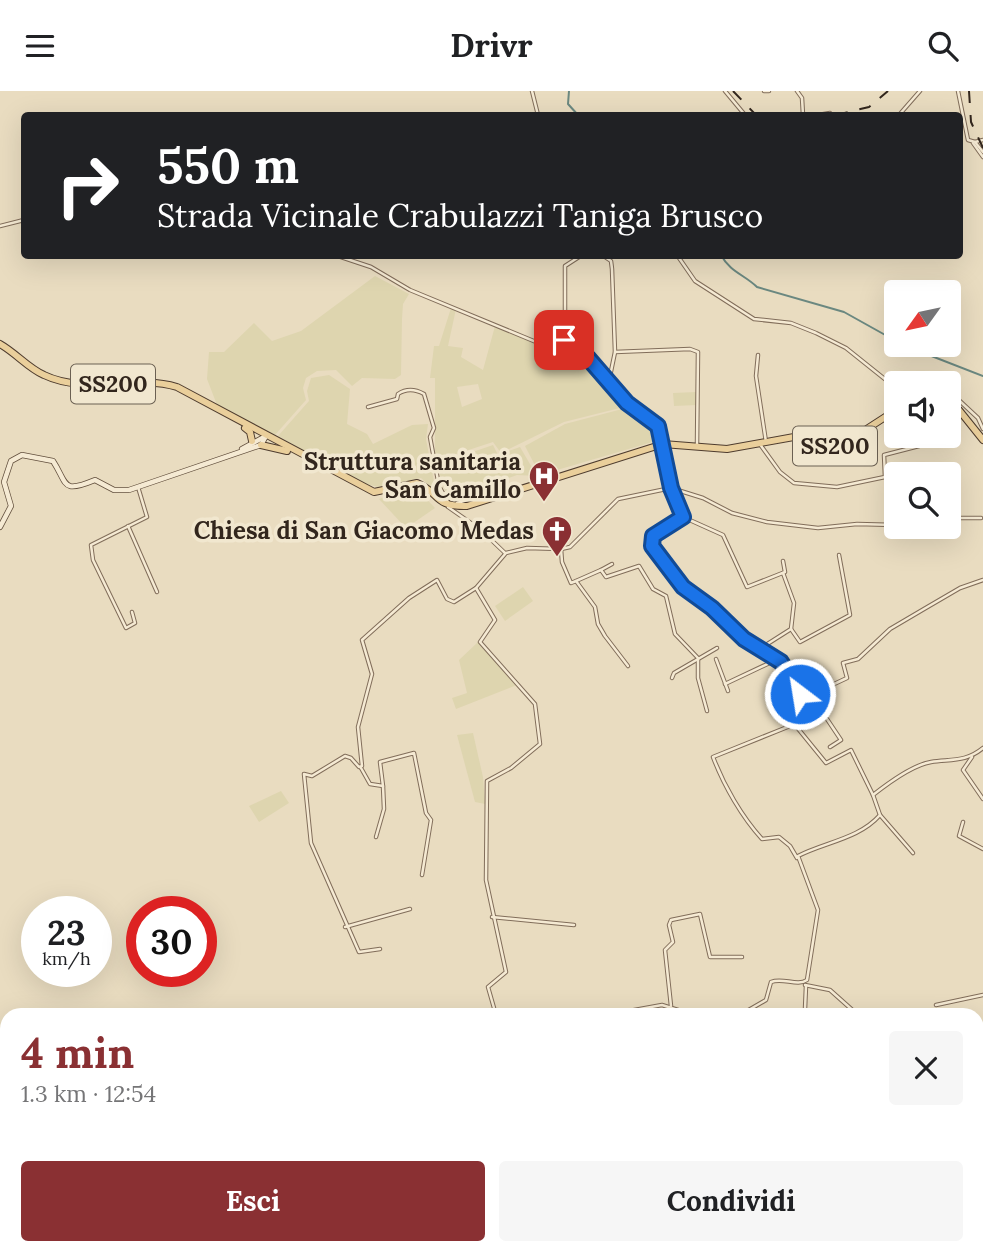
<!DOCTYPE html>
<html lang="it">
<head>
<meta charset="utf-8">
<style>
	body { margin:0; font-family:Lora,serif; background:#f6f6f6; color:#202124; height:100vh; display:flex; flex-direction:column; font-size:26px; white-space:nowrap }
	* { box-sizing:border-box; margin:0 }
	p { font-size:23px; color:#757577 }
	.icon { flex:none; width:38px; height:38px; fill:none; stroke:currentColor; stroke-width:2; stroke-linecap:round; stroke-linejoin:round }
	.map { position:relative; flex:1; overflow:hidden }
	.side { position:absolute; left:0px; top:917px; width:984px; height:247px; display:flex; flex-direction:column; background:#fff; border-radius:21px 21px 0 0; box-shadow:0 7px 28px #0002 }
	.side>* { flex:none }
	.hud { position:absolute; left:21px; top:21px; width:942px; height:147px; border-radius:7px; box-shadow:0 7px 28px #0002; background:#202124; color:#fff; overflow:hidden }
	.needle { width:46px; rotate:237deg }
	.tools { position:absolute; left:884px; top:189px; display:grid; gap:14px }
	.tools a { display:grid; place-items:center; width:77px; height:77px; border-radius:7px; background:#fff; box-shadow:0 7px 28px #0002; font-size:35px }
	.speed { position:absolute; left:21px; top:805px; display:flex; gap:14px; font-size:35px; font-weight:700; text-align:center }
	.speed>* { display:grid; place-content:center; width:91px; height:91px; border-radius:50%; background:#fff; box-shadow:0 7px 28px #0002; line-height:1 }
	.speed small { font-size:18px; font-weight:400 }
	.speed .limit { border:10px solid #d22; background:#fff; color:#111 }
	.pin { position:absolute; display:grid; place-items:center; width:60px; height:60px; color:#fff; margin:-30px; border-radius:14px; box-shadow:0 4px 10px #0006 }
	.me { position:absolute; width:77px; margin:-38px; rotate:329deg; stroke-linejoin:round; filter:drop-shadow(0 0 5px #0008) }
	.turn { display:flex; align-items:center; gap:24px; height:147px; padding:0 21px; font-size:32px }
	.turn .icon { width:91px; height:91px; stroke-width:2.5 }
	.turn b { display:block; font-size:49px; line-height:60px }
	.round { display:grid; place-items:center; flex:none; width:74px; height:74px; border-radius:7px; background:#f6f6f6 }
	.summary { display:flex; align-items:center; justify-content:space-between; height:119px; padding:0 21px }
	h1 { font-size:42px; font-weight:800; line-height:52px; color:#8a3033 }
	.cta { display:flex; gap:14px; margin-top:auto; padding:14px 21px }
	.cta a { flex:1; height:80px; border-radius:7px; background:#8a3033; color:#fff; font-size:28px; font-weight:800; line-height:80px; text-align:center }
	.cta a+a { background:#f6f6f6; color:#202124 }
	header { display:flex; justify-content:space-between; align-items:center; height:91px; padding:0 21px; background:#fff; font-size:32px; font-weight:800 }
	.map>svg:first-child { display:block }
</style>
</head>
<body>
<header><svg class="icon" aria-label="menu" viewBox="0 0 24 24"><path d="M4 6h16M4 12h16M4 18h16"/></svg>Drivr<svg class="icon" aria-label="search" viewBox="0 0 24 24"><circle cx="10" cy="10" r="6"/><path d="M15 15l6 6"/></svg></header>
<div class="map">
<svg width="983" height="1163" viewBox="0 0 983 1163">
	<rect width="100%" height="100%" fill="#e9dcc0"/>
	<g fill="#ded5af" fill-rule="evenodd">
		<polygon points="375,185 409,203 403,213 402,228 401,284 395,288 362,287 352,295 336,279 317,280 306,287 303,297 306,309 275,344 217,314 207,288 209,261 224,261 254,232 272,250 301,240"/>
		<path d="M451 217 456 218 448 255 463 257 461 266 483 279 495 235 563 264 589 271 618 302 624 316 564 331 501 362 493 351 435 370V287H430L434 255H439ZM478 293 482 308 462 316 457 296Z"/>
		<polygon points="329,284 350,298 347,333 367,343 373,353 412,334 428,333 426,348 434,391 440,404 421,387 378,396 362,392 278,345 309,310 307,300 311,287"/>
		<polygon points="696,301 697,314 674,315 673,302"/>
		<polygon points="626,317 651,331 656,340 656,350 540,384 525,355 565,333"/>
		<polygon points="493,354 498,364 520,356 537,385 517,384 451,408 442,394 438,373"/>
		<polygon points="409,396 418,399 435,417 406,437 379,408"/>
		<polygon points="523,496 533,510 505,530 495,515"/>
		<polygon points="478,551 517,594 456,618 452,607 467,602 459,569"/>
		<polygon points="473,642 483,686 485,713 475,711 457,644"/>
		<polygon points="281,700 289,712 259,731 249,715"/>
	</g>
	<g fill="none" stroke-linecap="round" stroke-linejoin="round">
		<g stroke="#6b8880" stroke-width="2">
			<polyline points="569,0 568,13 578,24"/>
			<path d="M721 164C730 181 745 184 757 196L844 221 896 250"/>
			<polyline points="904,254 912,258"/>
			<polyline points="916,259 983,285"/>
		</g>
		<g stroke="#816d5a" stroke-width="4.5">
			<g id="street">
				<polyline points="532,0 538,24"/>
				<polyline points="725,0 745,24"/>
				<polyline points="764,0 769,0"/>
				<polyline points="797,0 802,7 803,24"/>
				<polyline points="958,0 968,49 975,51 983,61"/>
				<polyline points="818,24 830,22"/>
				<polyline points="899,24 920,0"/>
				<polyline points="975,51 983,49"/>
				<polyline points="973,52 983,66"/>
				<polyline points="0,135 24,129"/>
				<polyline points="335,164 371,176 410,199 553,258 588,267 627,312 658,335 671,397 683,426"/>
				<polyline points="602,164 611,170 612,178 615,261 609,290"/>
				<polyline points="677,164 695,190 754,228 791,232 816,242 846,257 896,297"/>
				<polyline points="562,260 565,242 565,175 582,164"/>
				<polyline points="615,261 690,258 698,261 697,354"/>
				<polyline points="758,264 756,285 766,351"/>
				<polyline points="915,287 935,292"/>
				<polyline points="948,299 978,327 983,338"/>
				<path d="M368 316 397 308 398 303C407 297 415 298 424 303L434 337 430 346 439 395 448 411"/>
				<polyline points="759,352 780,381 794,392 837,396 885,386 884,364 919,355 925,345"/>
				<polyline points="457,412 517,395 519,399"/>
				<polyline points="448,416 481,439 505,462"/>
				<path d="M683 426 653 445 651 455 683 497 712 517 744 548 781 571 802 608 786 619 791 629 790 635 713 666C724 695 742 726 762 748L779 746 790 755 797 767"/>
				<polyline points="683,426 723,444 747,496 785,481 783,470"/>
				<polyline points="948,427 981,427"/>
				<polyline points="128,435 157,501"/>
				<polyline points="561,458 562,471 571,492 576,490 595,516 598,533 605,545 628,575"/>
				<polyline points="612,473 601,479 606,486 639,475 653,498 666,505 675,543 698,567 698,587 707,620"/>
				<polyline points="576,490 601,479"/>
				<polyline points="476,497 495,529 480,551 535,613 540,653 511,677 487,690 486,789 506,881 488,896 496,924"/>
				<polyline points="132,521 135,532 126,537 93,469 91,454 147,426 138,396"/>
				<polyline points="791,538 800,551 850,524 839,464"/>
				<polyline points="761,557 791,538 794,512 783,482"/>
				<polyline points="716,568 728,600"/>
				<polyline points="672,587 674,582 717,557"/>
				<polyline points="725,593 778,568"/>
				<polyline points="791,629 826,672 851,659 873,704"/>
				<polyline points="830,656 841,649 827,628 802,608 847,587 843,572 858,568 890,538 924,518 960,497 983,489"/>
				<polyline points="972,666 963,679 983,708"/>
				<polyline points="361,677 370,693 383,695 380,671 414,662 426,722 431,729 422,784"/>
				<polyline points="880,724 913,762"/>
				<polyline points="963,731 959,745 983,758"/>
				<polyline points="376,746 384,718 383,695"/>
				<polyline points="492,826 574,834"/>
				<polyline points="345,836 410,818"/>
				<polyline points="380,858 359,861 311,752 304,683 312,685 345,665 351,667 359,676 362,675 358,636 372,583 362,549 409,507 437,489 447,508 454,511 476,497 506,462 527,457 561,458 570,456 618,408 671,397 703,407 732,422 767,431 818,437 857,433 896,434"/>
				<polyline points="805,894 830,899 858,924"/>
				<polyline points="936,914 983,904"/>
				<polyline points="671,915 665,859 673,851 669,834 671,829 700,823 710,866 742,866"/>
				<polyline points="969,921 970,924"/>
				<polyline points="607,924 662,914 694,924"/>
				<path d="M740 924 766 909 771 891C783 886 797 896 807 889L818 819 798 765C825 751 859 748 880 724L873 704C887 693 912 674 931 671 952 668 966 671 983 657"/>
				<polyline points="801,924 805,918 806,895"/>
				<polyline points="976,944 983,963"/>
				<polyline points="976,1071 983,1081"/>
				<polyline points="976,1088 983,1085"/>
				<polyline points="435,1157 438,1163"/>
				<polyline points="583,1157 585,1163"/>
				<polyline points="641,1157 643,1163"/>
				<polyline points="804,1157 806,1157"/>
				<polyline points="838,1157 839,1163"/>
				<polyline points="768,1163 777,1163"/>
				<polyline points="779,1163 783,1157"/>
			</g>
		</g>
		<g stroke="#624f3d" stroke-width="6">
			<g id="secondary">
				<polyline points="242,358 266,345"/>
				<path d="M0 436 11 415 4 391 11 370 22 364 53 370C68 393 61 403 95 389L114 399H129L261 354 266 345"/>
			</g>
		</g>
		<g stroke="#4e3c2e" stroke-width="8">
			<g id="primary">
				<path d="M0 253C16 262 28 277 44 284 86 304 134 283 177 296L374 401 417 392C440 401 433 416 467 415L663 353 727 358 805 344 816 345 839 356 896 319"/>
				<polyline points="948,314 959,319 983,349"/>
				<polyline points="245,337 250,341 252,350"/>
				<polyline points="261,354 287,360"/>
			</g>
		</g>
		<use href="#street" stroke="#f5ead3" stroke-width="2.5"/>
		<use href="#secondary" stroke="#f5ead3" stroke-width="4.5"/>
		<use href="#primary" stroke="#eacf9b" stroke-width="6"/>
		<g stroke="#32261d" stroke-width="2" stroke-dasharray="12 12" stroke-linecap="butt">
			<polyline points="733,0 756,24"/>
			<polyline points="969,0 971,31 983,57"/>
			<polyline points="836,24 869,16 888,0"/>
		</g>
	</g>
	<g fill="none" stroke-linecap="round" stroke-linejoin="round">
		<g stroke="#114b97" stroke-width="18">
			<polyline id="route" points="564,249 562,260 588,267 627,312 658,335 671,397 683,426 653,445 652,455 683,496 712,517 744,548 781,571 800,603"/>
		</g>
		<use href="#route" stroke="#1a73e8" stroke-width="12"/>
	</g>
	<defs>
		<g id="hospital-pin" transform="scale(1.575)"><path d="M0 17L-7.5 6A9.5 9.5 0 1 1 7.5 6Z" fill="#8a3033" stroke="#f1e7cf"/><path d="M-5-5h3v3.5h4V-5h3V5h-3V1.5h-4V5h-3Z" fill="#fff"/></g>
		<g id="church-pin" transform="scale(1.575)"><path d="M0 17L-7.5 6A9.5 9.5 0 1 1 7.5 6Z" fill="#8a3033" stroke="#f1e7cf"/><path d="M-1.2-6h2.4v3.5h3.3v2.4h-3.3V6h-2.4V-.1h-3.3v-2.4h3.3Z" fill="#fff"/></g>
	</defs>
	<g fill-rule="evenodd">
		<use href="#hospital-pin" x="544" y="385"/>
		<use href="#church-pin" x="557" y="440"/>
	</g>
	<g text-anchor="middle" stroke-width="7" stroke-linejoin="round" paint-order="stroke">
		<g fill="#f1e7cf" stroke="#6b6052" stroke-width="2">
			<rect x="71" y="273.5" width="84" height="39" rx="5"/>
			<rect x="793" y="335.5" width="84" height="39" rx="5"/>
		</g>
		<g font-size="23" font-weight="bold" fill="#32261d">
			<text x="113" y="301">SS200</text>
			<text x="835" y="363">SS200</text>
		</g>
		<g font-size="24" font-weight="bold" fill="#32261d" stroke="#f1e7cf" text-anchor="end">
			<text x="521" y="379">Struttura sanitaria<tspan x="521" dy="28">San Camillo</tspan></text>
			<text x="534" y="448">Chiesa di San Giacomo Medas</text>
		</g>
	</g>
</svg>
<div class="tools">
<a><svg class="needle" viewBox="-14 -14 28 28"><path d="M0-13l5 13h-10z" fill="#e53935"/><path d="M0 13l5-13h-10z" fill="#757577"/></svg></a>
<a><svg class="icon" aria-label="sound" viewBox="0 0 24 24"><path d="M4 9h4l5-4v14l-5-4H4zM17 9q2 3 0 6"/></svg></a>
<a><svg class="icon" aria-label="search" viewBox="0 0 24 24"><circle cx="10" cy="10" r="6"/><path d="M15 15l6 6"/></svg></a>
</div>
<div class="speed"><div>23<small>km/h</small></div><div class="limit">30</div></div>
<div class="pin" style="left:564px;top:249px;background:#d93025"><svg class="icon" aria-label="arrive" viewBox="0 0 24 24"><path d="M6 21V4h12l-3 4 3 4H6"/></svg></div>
<svg class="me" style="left:800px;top:603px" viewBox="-20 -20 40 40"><circle r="17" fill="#1a73e8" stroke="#fff" stroke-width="3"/><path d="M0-11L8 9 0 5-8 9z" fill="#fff"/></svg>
<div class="hud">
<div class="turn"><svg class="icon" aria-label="right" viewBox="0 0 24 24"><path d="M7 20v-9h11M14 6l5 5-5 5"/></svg><div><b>550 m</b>Strada Vicinale Crabulazzi Taniga Brusco</div></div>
</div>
<section class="side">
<div class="summary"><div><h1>4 min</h1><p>1.3 km · 12:54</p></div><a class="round"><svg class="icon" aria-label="close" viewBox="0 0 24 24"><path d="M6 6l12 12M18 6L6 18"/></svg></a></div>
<div class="cta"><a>Esci</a><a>Condividi</a></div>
</section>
</div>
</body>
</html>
